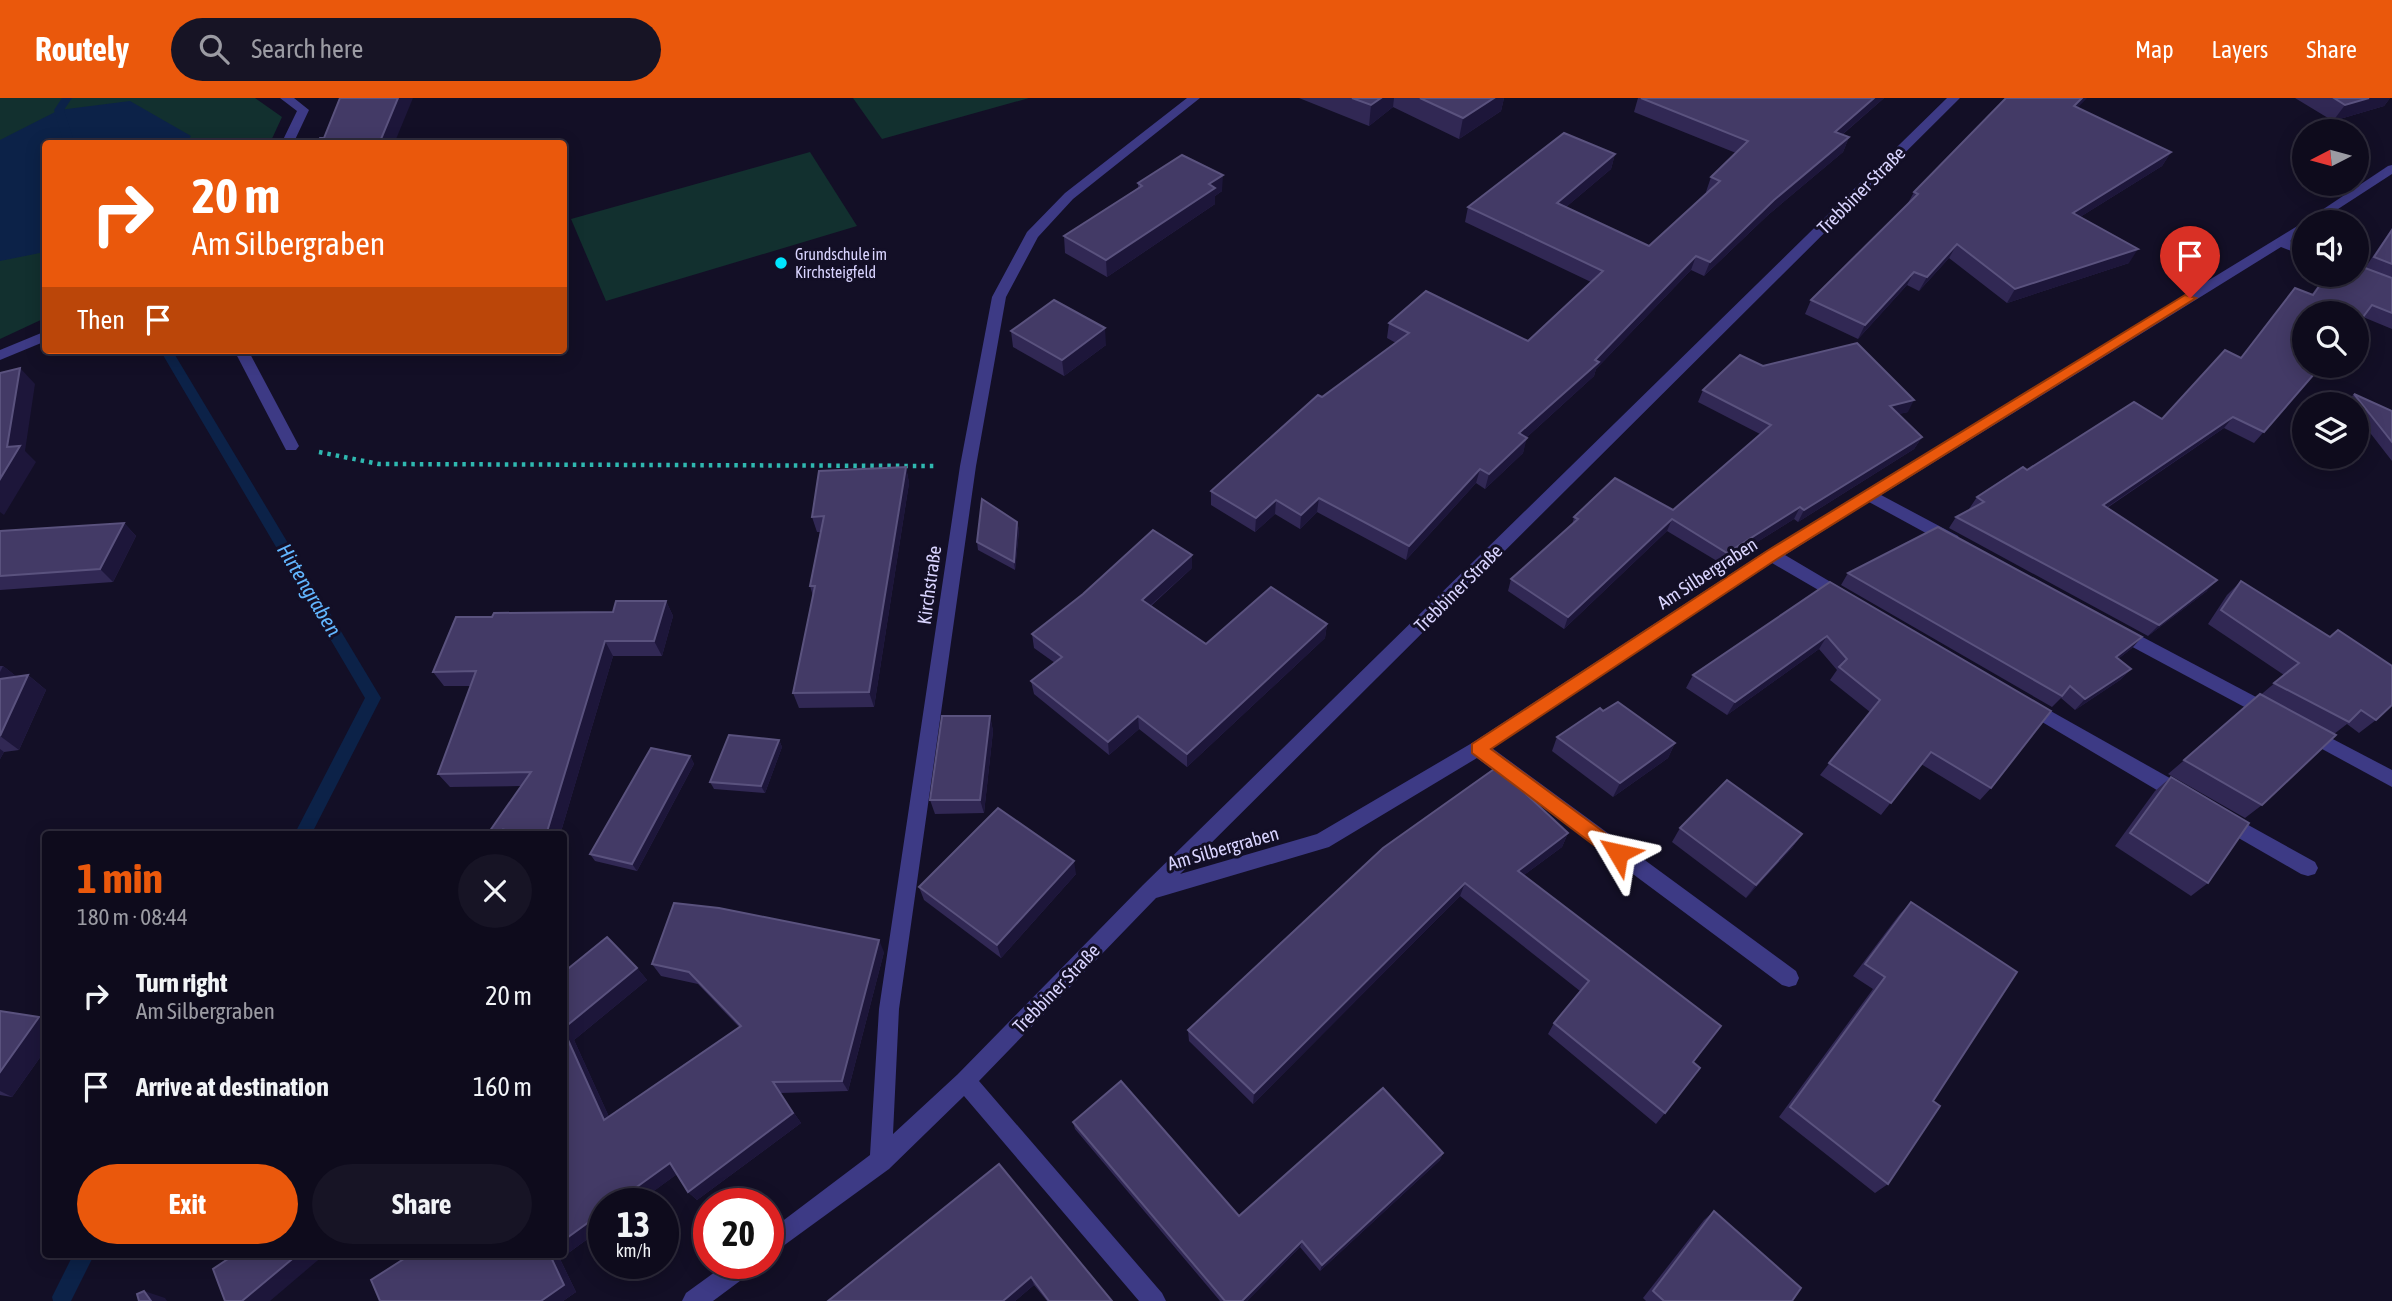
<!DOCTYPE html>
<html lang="en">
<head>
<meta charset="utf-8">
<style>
	body { margin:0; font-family:"Asap Condensed",sans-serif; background:#171425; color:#f1f3f6; height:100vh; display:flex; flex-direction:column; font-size:26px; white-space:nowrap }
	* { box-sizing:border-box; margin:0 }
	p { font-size:23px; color:#9b9ba3 }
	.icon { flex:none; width:38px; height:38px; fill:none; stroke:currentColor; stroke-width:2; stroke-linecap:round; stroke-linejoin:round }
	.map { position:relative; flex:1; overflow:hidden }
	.sheet { position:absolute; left:42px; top:733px; width:525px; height:427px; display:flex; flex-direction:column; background:#0e0b1c; border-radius:7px; box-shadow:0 4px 18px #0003,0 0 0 2px #2e2b3b }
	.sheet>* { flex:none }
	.top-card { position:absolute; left:42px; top:42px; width:525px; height:214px; border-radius:7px; box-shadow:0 4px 18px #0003,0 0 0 2px #2e2b3b; background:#ea580c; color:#fff; overflow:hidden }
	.needle { width:46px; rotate:264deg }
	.buttons { position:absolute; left:2292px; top:21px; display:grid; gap:14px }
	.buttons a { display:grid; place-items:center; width:77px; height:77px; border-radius:50%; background:#0e0b1c; box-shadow:0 4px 18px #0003,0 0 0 2px #2e2b3b; font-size:35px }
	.speed { position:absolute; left:588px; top:1090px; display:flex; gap:14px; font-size:35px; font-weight:700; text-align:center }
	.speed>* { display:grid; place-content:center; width:91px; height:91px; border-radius:50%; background:#0e0b1c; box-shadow:0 4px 18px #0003,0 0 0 2px #2e2b3b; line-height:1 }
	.speed small { font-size:18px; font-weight:400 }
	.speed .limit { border:10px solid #d22; background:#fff; color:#111 }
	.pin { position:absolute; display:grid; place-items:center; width:60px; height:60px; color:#fff; margin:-72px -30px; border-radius:50% 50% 50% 0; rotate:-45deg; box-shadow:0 0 7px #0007 }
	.pin .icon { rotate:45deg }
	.me { position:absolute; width:77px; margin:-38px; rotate:306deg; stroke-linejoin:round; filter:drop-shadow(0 0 5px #0008) }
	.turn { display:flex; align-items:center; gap:24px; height:147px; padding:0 35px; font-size:32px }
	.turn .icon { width:91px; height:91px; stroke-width:2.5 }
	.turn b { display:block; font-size:49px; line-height:60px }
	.then { display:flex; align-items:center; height:66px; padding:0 35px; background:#0003; gap:14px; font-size:26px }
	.round { display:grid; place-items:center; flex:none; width:74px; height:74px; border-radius:37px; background:#171425 }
	.headline { display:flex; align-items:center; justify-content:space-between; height:119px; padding:0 35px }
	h1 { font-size:42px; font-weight:700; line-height:52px; color:#ea580c }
	.button { display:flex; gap:14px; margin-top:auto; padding:14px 35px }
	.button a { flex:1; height:80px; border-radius:42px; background:#ea580c; color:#fff; font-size:28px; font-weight:700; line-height:80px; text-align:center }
	.button a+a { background:#171425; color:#f1f3f6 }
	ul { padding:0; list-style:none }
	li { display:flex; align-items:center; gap:21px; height:91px; padding:0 35px }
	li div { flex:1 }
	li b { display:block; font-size:26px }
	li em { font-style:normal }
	header { display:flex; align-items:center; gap:42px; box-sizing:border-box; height:98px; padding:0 35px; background:#ea580c; color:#fff }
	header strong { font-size:33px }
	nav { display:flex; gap:38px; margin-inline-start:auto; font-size:24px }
	.search { width:490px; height:63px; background:#171425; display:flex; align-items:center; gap:18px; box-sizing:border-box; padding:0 24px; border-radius:38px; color:#9b9ba3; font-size:26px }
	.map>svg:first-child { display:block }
</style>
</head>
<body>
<header>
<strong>Routely</strong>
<div class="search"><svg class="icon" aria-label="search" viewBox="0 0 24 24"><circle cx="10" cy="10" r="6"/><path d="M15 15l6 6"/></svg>Search here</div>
<nav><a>Map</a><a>Layers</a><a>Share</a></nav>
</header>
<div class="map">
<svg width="2392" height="1203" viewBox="0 0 2392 1203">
	<rect width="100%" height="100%" fill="#130f26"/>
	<g fill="#12302f">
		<polygon points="0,0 255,0 282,19 270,45 46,46 45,220 0,241"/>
		<polygon points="853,0 1029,0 882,41"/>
		<polygon points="810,54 857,128 606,203 571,121"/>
	</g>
	<polygon fill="#0c2248" points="130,3 191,38 186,45 46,46 45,154 0,163 0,42 59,12"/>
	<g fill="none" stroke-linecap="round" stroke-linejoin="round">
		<g fill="#0c2248" fill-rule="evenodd">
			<polygon points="62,0 72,0 64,12 75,46 64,46 54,12"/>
			<polygon points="160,252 172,252 381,600 311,737 294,737 365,600"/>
			<polygon points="73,1157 94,1157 71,1203 53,1203 52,1199"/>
		</g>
		<polyline stroke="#2fb8b0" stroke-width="4.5" stroke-dasharray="3.5 5" stroke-linecap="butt" points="319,354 379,366 936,368"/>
		<g fill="#3d3a85" fill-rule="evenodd">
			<polygon points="280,0 294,0 309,12 293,46 281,46 297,13"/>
			<polygon points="1187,0 1200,0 1073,101 1038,139 1006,199 976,368 899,911 893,1036 958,976 1143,787 1947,0 1960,0 1180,776 1317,736 1472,645 1766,453 2304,124 2388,68 2392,67 2392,76 2318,124 2305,124 2305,134 2290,143 2305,149 2305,158 2281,149 1881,397 1958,438 1960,442 1958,446 1946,446 1869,404 1785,457 1851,496 1853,500 1851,504 1839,504 1772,465 1492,650 1796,873 1799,880 1796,887 1789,889 1782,887 1477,660 1329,749 1156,800 979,983 1162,1195 1166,1203 1139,1203 964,998 889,1071 768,1159 768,1134 870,1057 879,911 960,368 992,199 1027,134 1065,95"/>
			<polygon points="46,233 46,243 0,262 0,252"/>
			<polygon points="234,252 248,252 299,348 296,352 286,352"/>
			<polygon points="2118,526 2275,609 2278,614 2275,619 2263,619 2112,538 2110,533 2112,528"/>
			<polygon points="2026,599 2191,692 2193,698 2191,704 2184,706 2177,704 2020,611 2017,606 2020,601"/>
			<polygon points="2306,627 2392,672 2392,689 2300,639 2297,634 2300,629"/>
			<polygon points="2223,713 2315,764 2318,770 2315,776 2308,778 2301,776 2216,727 2214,721 2216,715"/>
			<polygon points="726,1166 755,1166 752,1174 713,1203 682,1203 686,1195"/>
		</g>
	</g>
	<g fill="#312854">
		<polygon points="1299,0 1504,0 1501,13 1459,41 1393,9 1369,28"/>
		<polygon points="1638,0 1884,0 1842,37 1849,39 1843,54 1768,117 1704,178 1691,172 1596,271 1594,278 1526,340 1523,355 1485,391 1476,385 1406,462 1317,414 1300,431 1275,416 1255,434 1211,407 1211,393 1322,299 1396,245 1387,240 1389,225 1528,243 1591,184 1465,124 1468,109 1615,56 1611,71 1566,109 1649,148 1707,94 1706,94 1711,79 1736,55 1634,14"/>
		<polygon points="2295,0 2390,0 2384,8 2333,23"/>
		<polygon points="2078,10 2171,54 2162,68 2080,119 2129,165 2007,205 1949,160 1919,193 1907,187 1858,241 1805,216 1811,202 1908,105 1914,94"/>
		<polygon points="1138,85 1222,93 1215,98 1215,106 1107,179 1065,155 1064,138 1138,90"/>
		<polygon points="2392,130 2392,231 2363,219 2357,215 2321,268 2254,345 2224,330 2107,410 2207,493 2148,538 1949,430 1956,419 1971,412 1969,411 1977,399 2027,372 2162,321 2241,259 2312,196 2326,177 2357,177 2365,170"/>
		<polygon points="1011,233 1106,247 1064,278 1013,249"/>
		<polygon points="1763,268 1908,314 1898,316 1922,339 1914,351 1798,424 1794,421 1722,466 1667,433 1564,531 1508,493 1511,481 1572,427 1574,419 1673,412 1760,336 1698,304 1703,292"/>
		<polygon points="2354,296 2392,313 2392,363 2357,318 2357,306 2348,306 2347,304"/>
		<polygon points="906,369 909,385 874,609 799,610 793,595 813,498 810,488 820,434 817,434 812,419"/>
		<polygon points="1017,424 1019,432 1015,472 978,452 977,444"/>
		<polygon points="124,425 136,438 113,484 0,492 0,433"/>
		<polygon points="1192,470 1151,508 1206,546 1327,526 1325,540 1187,669 1139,631 1109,657 1034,596 1031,583 1055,565 1034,550 1032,536"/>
		<polygon points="1848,475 2142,539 2132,550 2118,561 2131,571 2120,582 2075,612 2061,600 2052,609 1841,487"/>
		<polygon points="2241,483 2376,622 2359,635 2347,626 2334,636 2262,707 2245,720 2168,676 2284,577 2208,526 2227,497"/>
		<polygon points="1830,484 1991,690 1980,702 1921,666 1881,717 1820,677 1870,614 1830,582 1837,572 1819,551 1727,617 1686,590 1693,577"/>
		<polygon points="666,503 673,518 662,558 613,558 560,737 487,737 521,688 450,689 438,676 471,588 444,588 433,574 492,519 613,514"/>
		<polygon points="0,568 3,568 17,579 28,577 46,592 19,652 4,654 0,661"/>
		<polygon points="990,618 993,633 984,715 935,716 930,702"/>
		<polygon points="1557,639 1675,645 1668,660 1613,699 1552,653"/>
		<polygon points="779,642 782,649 765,695 714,691 710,684"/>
		<polygon points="690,658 694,666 637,773 595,763 590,756"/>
		<polygon points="2171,679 2208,785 2191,798 2115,748 2155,693"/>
		<polygon points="1680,730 1802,736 1792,750 1746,800 1672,744"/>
		<polygon points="1568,735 1562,749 1524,777 1693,964 1665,1015 1656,1026 1548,936 1554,925 1580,893 1460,798 1253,1006 1189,943 1188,932 1383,750"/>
		<polygon points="1076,776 1001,860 924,802 919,789"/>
		<polygon points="1911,804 1933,1003 1888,1086 1875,1095 1779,1019 1873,891 1853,878 1899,817"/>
		<polygon points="884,854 848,993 780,995 801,1025 697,1102 688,1094 677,1076 560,1161 576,1194 563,1203 380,1203 564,1157 564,874 637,870 647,882 574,942 609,1019 739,929 698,886 661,878 652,866"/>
		<polygon points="0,913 39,919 46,922 46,951 12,999 0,997"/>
		<polygon points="1073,1024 1239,1118 1443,1055 1440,1062 1320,1173 1300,1149 1247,1203 1220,1203 1075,1031"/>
		<polygon points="999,1066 1112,1203 1047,1203 1034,1187 1015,1203 828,1203"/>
		<polygon points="1714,1113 1792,1203 1646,1203 1643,1200 1704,1122"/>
	</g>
	<g fill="#1d163a">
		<polygon points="398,0 413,0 394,46 379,46"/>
		<polygon points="1381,0 1394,0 1393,9 1369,28 1371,7"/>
		<polygon points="1494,0 1504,0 1501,13 1459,41 1463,20"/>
		<polygon points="1874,0 1884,0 1829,48 1835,34"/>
		<polygon points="2082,0 2087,0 2066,22 2074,8"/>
		<polygon points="2369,0 2390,0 2384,8 2333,23 2345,7"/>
		<polygon points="1849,39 1843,54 1768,117 1704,178 1710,164 1774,102"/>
		<polygon points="2171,54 2162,68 2064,129 2073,115"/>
		<polygon points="1615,56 1611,71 1553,120 1557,105"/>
		<polygon points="1223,77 1222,93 1215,98 1215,106 1107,179 1106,162"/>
		<polygon points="1957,146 1949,160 1919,193 1927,179"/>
		<polygon points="2138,151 2129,165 2007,205 2015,191"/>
		<polygon points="1696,158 1691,172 1596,271 1594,278 1515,350 1519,335 1595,262"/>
		<polygon points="1914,174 1907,187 1858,241 1865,227"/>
		<polygon points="1105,230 1106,247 1064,278 1062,262"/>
		<polygon points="20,270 35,286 25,353 36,364 4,417 0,414 0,381 7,349"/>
		<polygon points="1914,302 1908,314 1884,320 1890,308"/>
		<polygon points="2233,319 2224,330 2094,418 2103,407"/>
		<polygon points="1922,339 1914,351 1798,424 1804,412"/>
		<polygon points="1527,340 1523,355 1485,391 1489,376"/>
		<polygon points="906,369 909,385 874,609 869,594"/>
		<polygon points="1480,371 1476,385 1406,462 1409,448"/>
		<polygon points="1319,400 1317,414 1300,431 1301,417"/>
		<polygon points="1276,402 1275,416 1255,434 1256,420"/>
		<polygon points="1800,409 1794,421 1722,466 1727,455"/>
		<polygon points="1672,421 1667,433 1564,531 1568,519"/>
		<polygon points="1017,424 1019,432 1015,472 1014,464"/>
		<polygon points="124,425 136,438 113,484 100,471"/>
		<polygon points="1192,457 1192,470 1142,515 1142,502"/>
		<polygon points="2217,482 2207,493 2148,538 2159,527"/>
		<polygon points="666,503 673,518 662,558 654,543"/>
		<polygon points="1327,526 1325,540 1187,669 1187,656"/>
		<polygon points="1827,538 1819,551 1727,617 1735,604"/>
		<polygon points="2142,539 2132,550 2106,570 2116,559"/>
		<polygon points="605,543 613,558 560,737 546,737"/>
		<polygon points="3,568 21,582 0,584 0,574"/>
		<polygon points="2131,571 2120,582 2075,612 2085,601"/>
		<polygon points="28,577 46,592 19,652 0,638"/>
		<polygon points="990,618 993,633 984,715 980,702"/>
		<polygon points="1138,618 1139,631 1109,657 1108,644"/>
		<polygon points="779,642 782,649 765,695 761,688"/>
		<polygon points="1675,645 1668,660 1613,699 1620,685"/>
		<polygon points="0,651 4,654 0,661"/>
		<polygon points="690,658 694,666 637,773 632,766"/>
		<polygon points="1568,735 1562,749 1512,786 1518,773"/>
		<polygon points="1802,736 1792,750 1746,800 1756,787"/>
		<polygon points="1074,763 1076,776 1001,860 997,847"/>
		<polygon points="1465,785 1460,798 1253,1006 1254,995"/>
		<polygon points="879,842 884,854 848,993 842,983"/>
		<polygon points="637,870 647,882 574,942 615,1032 604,1022 564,933 564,930"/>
		<polygon points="39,919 46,922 46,951 12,999 0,993 0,974"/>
		<polygon points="780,995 801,1025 697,1102 688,1094"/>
		<polygon points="1443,1055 1440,1062 1320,1173 1322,1167"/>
		<polygon points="670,1065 680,1074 636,1106 613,1106"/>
		<polygon points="604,1113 604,1129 560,1161 576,1194 563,1203 541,1203 550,1157 564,1157 564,1142"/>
		<polygon points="1302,1143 1300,1149 1247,1203 1242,1203"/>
		<polygon points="297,1157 324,1157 270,1203 242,1203"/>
		<polygon points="1031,1179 1034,1187 1015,1203 1003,1203"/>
		<polygon points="144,1193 165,1200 167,1203 151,1203"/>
	</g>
	<g fill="#433a66" stroke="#5a527e" stroke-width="2">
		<polygon points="340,0 398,0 379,46 317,46 320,40 324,40"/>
		<polygon points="1352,0 1381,0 1371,7"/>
		<polygon points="1420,0 1494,0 1463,20"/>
		<polygon points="1641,0 1874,0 1835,34 1849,39 1774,102 1710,164 1696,158 1595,262 1599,264 1519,335 1527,340 1489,376 1480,371 1409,448 1319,400 1301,417 1276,402 1256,420 1211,393 1318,297 1322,299 1409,235 1389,225 1426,193 1528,243 1603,173 1468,109 1564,35 1615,56 1557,105 1649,148 1720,83 1711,79 1748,43"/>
		<polygon points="2006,0 2082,0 2074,8 2171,54 2073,115 2138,151 2015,191 1957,146 1927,179 1914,174 1865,227 1811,202 1918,96 1914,94"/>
		<polygon points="2334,0 2369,0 2345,7"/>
		<polygon points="1182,57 1223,77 1209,86 1215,90 1106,162 1064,138 1142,88 1138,85"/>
		<polygon points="2392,132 2392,166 2374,159"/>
		<polygon points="2357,167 2392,180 2392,215 2372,207 2357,227 2357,215 2305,215 2305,268 2321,268 2264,334 2233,319 2103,407 2217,482 2159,527 1956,419 1984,404 1977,399 2023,369 2027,372 2134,304 2162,321 2225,252 2241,260 2295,190 2313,197 2327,177 2357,177"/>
		<polygon points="1054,202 1105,230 1062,262 1011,233"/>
		<polygon points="1857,245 1914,302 1890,308 1922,339 1804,412 1800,409 1727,455 1672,421 1568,519 1511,481 1578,421 1574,419 1615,380 1673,412 1771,327 1703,292 1740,257 1763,268"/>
		<polygon points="20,270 7,349 20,348 0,381 0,275"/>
		<polygon points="2354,296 2392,313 2392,344"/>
		<polygon points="906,369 869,594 793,595 815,488 810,488 824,418 812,419 819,373"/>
		<polygon points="982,401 1017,424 1014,464 977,444"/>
		<polygon points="124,425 100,471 0,478 0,433"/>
		<polygon points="1938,429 2142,539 2116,559 2131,571 2085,601 2070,588 2062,598 1848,475"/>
		<polygon points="1153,432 1192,457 1142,502 1206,546 1271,489 1327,526 1187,656 1138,618 1108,644 1031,583 1062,559 1032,536 1083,496"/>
		<polygon points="2241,483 2330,539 2338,532 2392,568 2392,607 2376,622 2361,612 2349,624 2274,585 2299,565 2221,512"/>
		<polygon points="1830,484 2051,613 1991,690 1931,654 1891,705 1829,665 1880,602 1839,569 1847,561 1827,538 1735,604 1693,577"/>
		<polygon points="616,503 666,503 654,543 605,543 546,737 528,737 505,732 510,737 487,737 531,674 438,676 476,573 433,574 456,519 492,519 494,515 613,514"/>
		<polygon points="28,577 0,638 0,581"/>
		<polygon points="2260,596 2336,637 2262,707 2184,662"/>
		<polygon points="1618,604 1675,645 1620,685 1557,639 1600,610 1603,613"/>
		<polygon points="942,618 990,618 980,702 930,702"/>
		<polygon points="729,637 779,642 761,688 710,684"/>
		<polygon points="651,650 690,658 632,766 590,756"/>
		<polygon points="1497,669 1568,735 1518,773 1721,928 1693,964 1700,970 1665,1015 1554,925 1589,883 1465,785 1254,995 1188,932 1383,750"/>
		<polygon points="2171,679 2249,725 2208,785 2130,735"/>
		<polygon points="1727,682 1802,736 1756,787 1680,730"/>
		<polygon points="998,710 1074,763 997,847 919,789"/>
		<polygon points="1911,804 2017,874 1933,1003 1940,1008 1888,1086 1790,1009 1885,879 1865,866"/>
		<polygon points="674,805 719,810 879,842 842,983 773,984 793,1015 688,1094 670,1065 613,1106 604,1106 604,1113 564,1142 564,933 604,1022 741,928 689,874 652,866"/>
		<polygon points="607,839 637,870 564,930 564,874"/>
		<polygon points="0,913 39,919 0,974"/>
		<polygon points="1121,983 1239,1118 1383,990 1443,1055 1322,1167 1302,1143 1242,1203 1225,1203 1073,1024"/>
		<polygon points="999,1066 1112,1203 1049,1203 1031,1179 1003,1203 828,1203"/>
		<polygon points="1714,1113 1801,1190 1792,1203 1664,1203 1653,1193"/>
		<polygon points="234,1157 297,1157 242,1203 225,1203 213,1171"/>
		<polygon points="410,1157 550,1157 564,1187 541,1203 380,1203 371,1182"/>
		<polygon points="144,1193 151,1203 139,1203 137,1196"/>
	</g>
	<polygon fill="#ea580c" stroke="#983908" stroke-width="2" points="2185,197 2196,200 1777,461 1491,651 1624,749 1626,755 1624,760 1611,760 1472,655 1472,646 1767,453"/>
	<circle fill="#00e5ff" stroke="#130f26" stroke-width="2.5" cx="781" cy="165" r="7"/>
	<g text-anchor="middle" stroke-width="6" stroke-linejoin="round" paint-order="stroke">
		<g font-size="16" fill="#d9d4ff" stroke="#130f26" text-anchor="start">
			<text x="795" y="162">Grundschule im<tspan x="795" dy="18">Kirchsteigfeld</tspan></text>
		</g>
		<g font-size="19" fill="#d9d4ff" stroke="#130f26">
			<text transform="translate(1861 92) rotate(-45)" y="7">Trebbiner Straße</text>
			<text transform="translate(1707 475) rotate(-33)" y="7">Am Silbergraben</text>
			<text transform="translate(929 487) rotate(-82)" y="7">Kirchstraße</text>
			<text transform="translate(1458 490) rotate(-45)" y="7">Trebbiner Straße</text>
			<text transform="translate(1223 750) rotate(-16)" y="7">Am Silbergraben</text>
			<text transform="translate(1056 890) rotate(-46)" y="7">Trebbiner Straße</text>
		</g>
		<g font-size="21" font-style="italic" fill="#62b6ff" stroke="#130f26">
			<text transform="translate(309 492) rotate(59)" y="7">Hirtengraben</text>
		</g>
	</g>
</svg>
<div class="buttons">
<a><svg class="needle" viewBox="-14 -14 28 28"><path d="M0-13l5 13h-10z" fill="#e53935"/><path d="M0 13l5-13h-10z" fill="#9b9ba3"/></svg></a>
<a><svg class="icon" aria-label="sound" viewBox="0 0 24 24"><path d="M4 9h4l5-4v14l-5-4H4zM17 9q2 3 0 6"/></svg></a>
<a><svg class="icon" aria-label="search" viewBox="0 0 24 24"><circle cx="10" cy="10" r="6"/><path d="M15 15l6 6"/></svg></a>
<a><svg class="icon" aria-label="layers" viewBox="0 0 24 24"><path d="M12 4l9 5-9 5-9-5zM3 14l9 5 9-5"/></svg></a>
</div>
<div class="speed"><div>13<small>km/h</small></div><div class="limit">20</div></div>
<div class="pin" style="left:2190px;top:200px;background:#d93025"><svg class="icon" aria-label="arrive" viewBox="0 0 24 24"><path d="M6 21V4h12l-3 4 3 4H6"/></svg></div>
<svg class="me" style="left:1618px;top:755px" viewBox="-20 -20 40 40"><path d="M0-17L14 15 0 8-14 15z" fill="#ea580c" stroke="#fff" stroke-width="4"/></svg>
<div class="top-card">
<div class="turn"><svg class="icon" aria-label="right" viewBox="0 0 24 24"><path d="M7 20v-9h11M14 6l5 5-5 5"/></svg><div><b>20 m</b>Am Silbergraben</div></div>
<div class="then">Then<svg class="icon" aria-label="arrive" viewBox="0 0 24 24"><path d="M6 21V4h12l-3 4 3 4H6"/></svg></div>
</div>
<section class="sheet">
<div class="headline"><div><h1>1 min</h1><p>180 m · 08:44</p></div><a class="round"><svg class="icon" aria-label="close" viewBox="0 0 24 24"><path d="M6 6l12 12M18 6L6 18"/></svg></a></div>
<ul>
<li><svg class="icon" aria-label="right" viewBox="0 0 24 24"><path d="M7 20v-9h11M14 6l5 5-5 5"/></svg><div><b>Turn right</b><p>Am Silbergraben</p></div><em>20 m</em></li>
<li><svg class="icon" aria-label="arrive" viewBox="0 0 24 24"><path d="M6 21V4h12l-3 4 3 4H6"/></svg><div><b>Arrive at destination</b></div><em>160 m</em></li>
</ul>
<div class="button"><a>Exit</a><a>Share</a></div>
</section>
</div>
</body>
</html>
